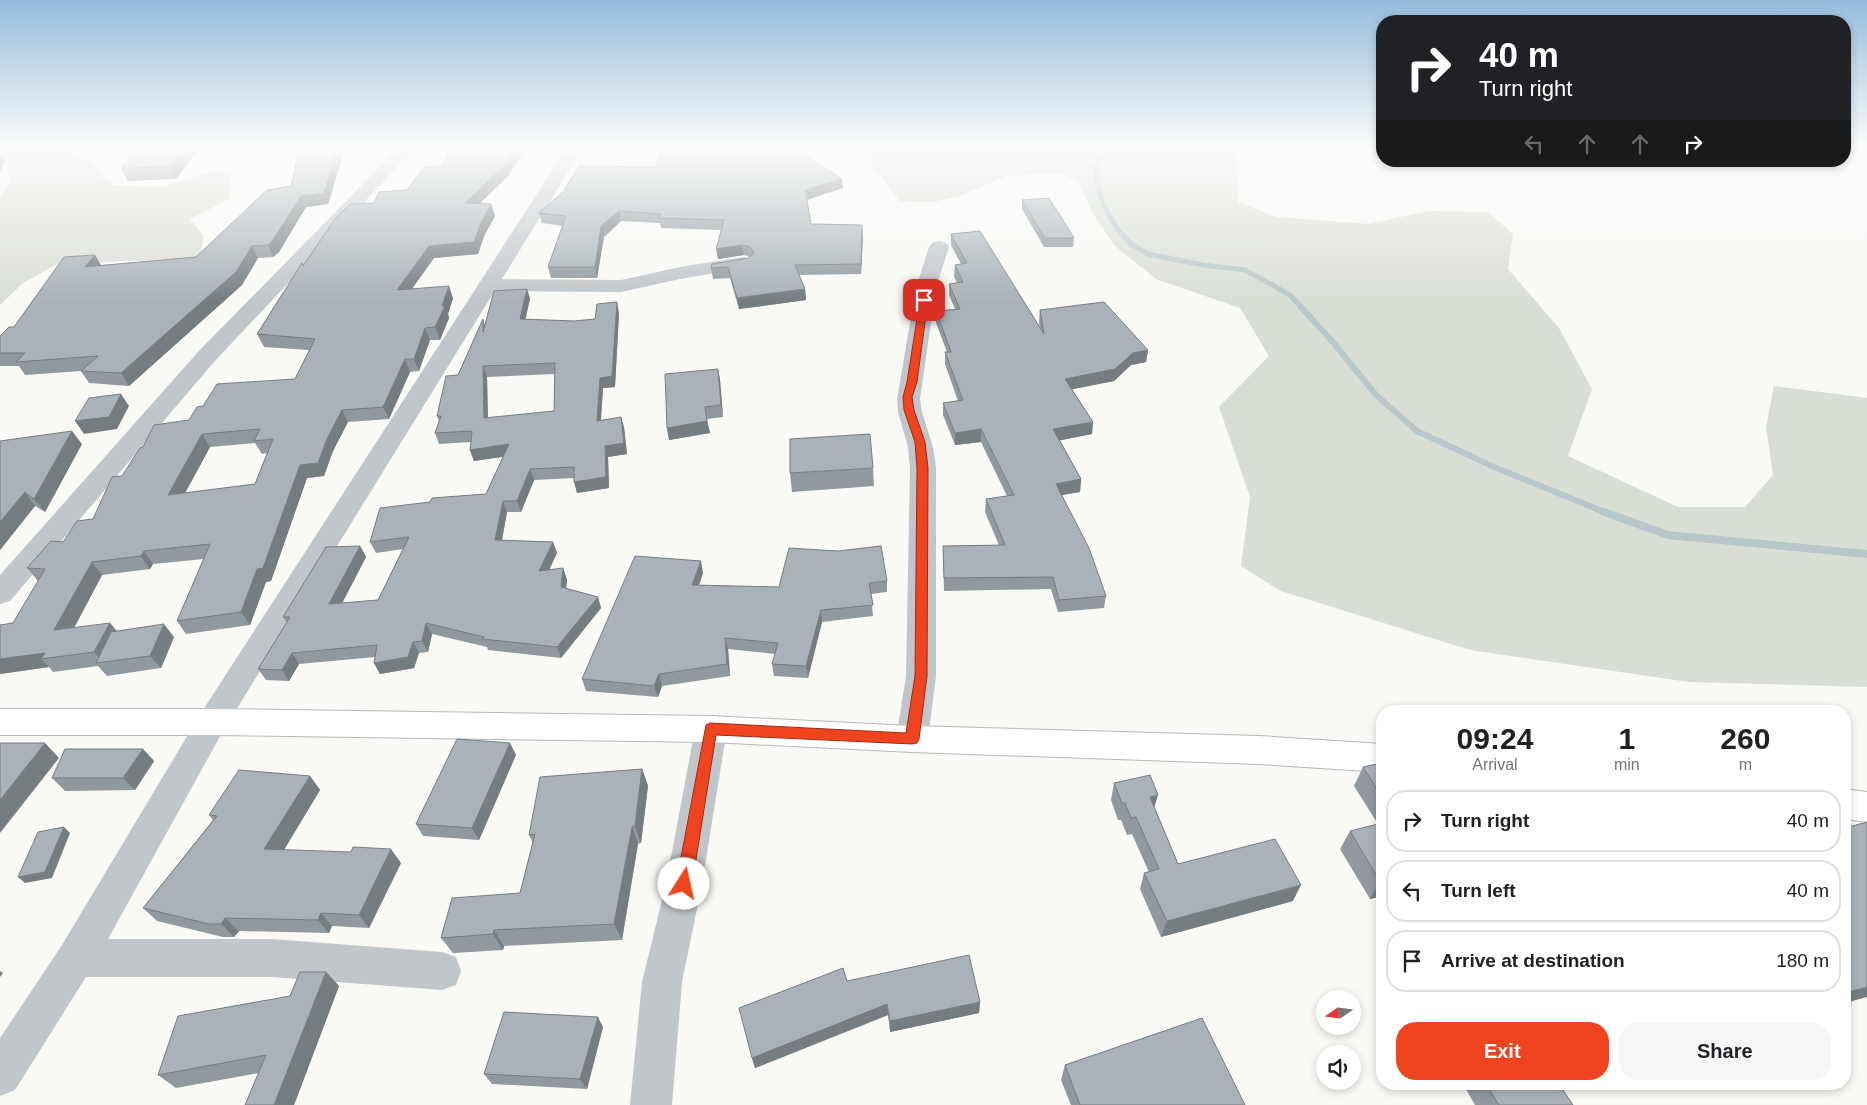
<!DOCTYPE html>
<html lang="en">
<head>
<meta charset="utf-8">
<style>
	body { margin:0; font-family:Helvetica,sans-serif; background:#f6f6f6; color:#202124; height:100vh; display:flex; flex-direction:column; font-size:19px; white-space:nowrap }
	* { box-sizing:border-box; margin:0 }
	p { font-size:16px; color:#757577 }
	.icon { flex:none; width:28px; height:28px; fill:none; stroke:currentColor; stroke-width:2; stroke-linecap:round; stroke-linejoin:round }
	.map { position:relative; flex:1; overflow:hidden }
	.sheet { position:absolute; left:1376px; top:705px; width:475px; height:385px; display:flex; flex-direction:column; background:#fff; border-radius:20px; box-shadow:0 2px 8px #0003 }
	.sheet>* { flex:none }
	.hud { position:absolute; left:1376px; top:15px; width:475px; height:152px; border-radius:20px; box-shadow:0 2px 8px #0003; background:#202124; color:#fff; overflow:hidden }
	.needle { width:32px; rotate:256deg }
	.controls { position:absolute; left:1316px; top:990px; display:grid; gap:10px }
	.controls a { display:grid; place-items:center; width:45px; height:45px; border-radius:50%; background:#fff; box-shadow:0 2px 8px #0003; font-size:25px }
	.pin { position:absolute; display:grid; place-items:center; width:42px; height:42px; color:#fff; margin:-21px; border-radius:10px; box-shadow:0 2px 8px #0006 }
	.me { position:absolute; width:55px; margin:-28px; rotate:10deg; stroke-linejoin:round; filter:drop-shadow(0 0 4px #0008) }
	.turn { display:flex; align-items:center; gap:18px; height:105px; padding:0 20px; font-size:22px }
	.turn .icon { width:65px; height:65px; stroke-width:2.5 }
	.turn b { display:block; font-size:35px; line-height:42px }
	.lanes { display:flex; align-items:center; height:48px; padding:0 20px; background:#0003; justify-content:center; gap:25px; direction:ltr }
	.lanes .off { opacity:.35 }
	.eta { display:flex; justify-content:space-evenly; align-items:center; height:85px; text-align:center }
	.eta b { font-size:30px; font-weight:600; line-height:35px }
	.button { display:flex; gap:10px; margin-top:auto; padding:10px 20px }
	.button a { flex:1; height:58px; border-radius:20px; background:#f0441f; color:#fff; font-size:20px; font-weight:600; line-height:58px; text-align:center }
	.button a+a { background:#f6f6f6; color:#202124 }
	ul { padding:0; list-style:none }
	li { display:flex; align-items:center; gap:15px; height:62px; margin:0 10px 8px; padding:0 10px; border:2px solid #e0e0e0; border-radius:20px }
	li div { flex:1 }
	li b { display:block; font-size:19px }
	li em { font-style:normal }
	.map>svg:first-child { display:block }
</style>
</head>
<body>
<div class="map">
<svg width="1867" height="1105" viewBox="0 0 1867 1105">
	<rect width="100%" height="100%" fill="#f9f9f6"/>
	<g fill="#d9ded5">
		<polygon points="20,146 60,146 94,164 102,177 114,185 161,187 220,170 231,178 229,199 190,219 204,236 199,259 59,263 23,283 0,305 0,199 11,181 7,168 0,163 0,152"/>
		<polygon points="857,146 1235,146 1238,202 1276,217 1368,224 1429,211 1488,212 1513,234 1508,269 1559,328 1592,389 1568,456 1678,507 1745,507 1773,475 1766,427 1774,386 1867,398 1867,687 1689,682 1470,650 1281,591 1241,566 1250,497 1219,407 1269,356 1240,308 1156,279 1114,245 1092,212 1078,181 1059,173 1006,176 961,196 933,202 900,201"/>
	</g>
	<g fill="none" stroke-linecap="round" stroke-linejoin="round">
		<polyline stroke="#b8c7ca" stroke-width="5" points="1115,146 1097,165 1097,184 1104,206 1118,230 1131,244 1148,254 1203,265 1245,270 1290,295 1302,308"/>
		<polyline stroke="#b8c7ca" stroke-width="6" points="1301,307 1333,342 1376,395 1417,431 1494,467 1607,513"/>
		<polyline stroke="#b8c7ca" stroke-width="8" points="1604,512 1668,535 1867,554"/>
		<g stroke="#b4b9bd" stroke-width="2">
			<g id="trunk">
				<polygon points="0,709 212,709 711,716 912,726 1259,736 1382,744 1382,772 1259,764 912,752 711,742 212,735 0,735"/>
				<polygon points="1845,789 1867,792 1867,822 1845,819"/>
			</g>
		</g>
		<g fill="#c1c6ca" fill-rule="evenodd">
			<polygon points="400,146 417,146 214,362 10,601 0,604 0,575 198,352"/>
			<path d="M707 146H728L753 156 755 160 753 164C739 167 722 155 709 149Z"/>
			<polygon points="939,241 946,243 949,247 936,288 920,399 922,412 933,447 936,468 936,676 928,739 924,749 912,752 900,749 896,739 906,676 910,468 908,447 898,412 897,399 916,288 929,247 932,243"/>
			<polygon points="743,257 750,259 753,263 750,267 680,279 621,292 488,291 481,289 478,285 481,281 488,279 621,280 680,267"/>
			<polygon points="212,709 223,713 228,722 108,939 272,939 442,952 456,957 461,971 456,985 442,990 272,977 86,977 15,1090 0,1096 0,1038 62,945 201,713"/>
			<polygon points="711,716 722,720 727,729 702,884 682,982 672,1105 630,1105 642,982 666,884 695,729 700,720"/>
		</g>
		<polygon fill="#c1c6ca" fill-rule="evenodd" points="568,146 584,146 223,731 212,735 201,731 196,722 201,713"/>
		<use href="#trunk" fill="#fff" fill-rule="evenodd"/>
	</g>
	<g fill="#90999e" fill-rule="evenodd">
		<polygon points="201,146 176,179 128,181 121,168"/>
		<polygon points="276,146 346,146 328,204 306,207 279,252 273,257 258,258 242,285 129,386 89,383 81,371 25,375 19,366 0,366 0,336 14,327 95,255 101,265 196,257 291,186 299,150 278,151"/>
		<path d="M450 146H527L508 176 479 204H491L495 216 484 236 478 254 434 258 412 289 453 298 448 314 449 318 440 340H430L419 371 410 372 389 419 348 422 333 451 324 476 307 478 271 581 266 582 250 625 186 634 177 621 204 559 153 564 150 569 102 575 74 628 110 623 116 631 174 637 161 668 107 676 98 666 53 672 49 667 0 674 13 623 38 581 27 568 93 519 122 476 143 447 189 420 203 406 295 379 309 350 264 347 257 334 303 265 374 203 407 190 443 166ZM255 443 262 454 267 453 255 484 185 493 210 447Z"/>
		<polygon points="733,146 792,146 842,179 843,188 807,200 811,224 863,236 861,274 799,275 805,289 806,300 739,309 730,278 713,279 711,268 749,258 750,257 744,255 718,259 721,230 661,228 660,223 621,221 604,237 597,278 551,278 548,267 563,226 542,223 539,213 563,192 723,149 746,157 752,156 753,154"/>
		<polygon points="1022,200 1074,238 1073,247 1044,247 1022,209"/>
		<polygon points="951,234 1040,328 1039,322 1040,310 1148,350 1146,362 1131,365 1114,381 1072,389 1093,422 1092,434 1060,440 1081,479 1080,492 1062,495 1106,596 1104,608 1058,612 1051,589 944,591 943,546 999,545 985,512 986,499 1007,496 981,442 955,445 943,415 943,403 958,401 945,364 945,352 947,352 936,323 936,311 955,309 949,295 949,284 957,283 954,276 955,265 961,264 951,245"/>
		<path d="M527 289 530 299 525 319 574 321 595 319 619 313 615 387 603 388 601 420 624 427 627 454 608 457 609 488 577 493 574 478 534 480 521 512H507L502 540 553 542 557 553 549 570 563 568 567 580 566 588 598 597 601 608 561 658 488 650 487 647 432 634 428 652 419 653 414 668 380 674 374 663 375 657 299 664 289 681 266 680 258 669 287 623 283 617 360 546 366 557 342 603 378 600 403 549 376 553 370 542 430 502 486 494 503 457 474 461 470 450 471 442 439 444 435 433 439 421 437 416 458 375 483 319 485 325ZM555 374 554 411 488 418 487 377Z"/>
		<polygon points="718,369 720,380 723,417 707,419 710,433 669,440 667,428"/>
		<polygon points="0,441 82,444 45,512 35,506 0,550"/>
		<polygon points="873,468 874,486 792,492 790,473"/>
		<polygon points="703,573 699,585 779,587 887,581 887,592 871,594 873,616 822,622 808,678 774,676 772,664 775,654 728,649 730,676 662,686 658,697 586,691 582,679"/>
		<polygon points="143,749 154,761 135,790 65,791 52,778"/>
		<polygon points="516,755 479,840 423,836 416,824"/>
		<polygon points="1382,763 1382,896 1370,899 1340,849 1350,831 1378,824 1354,786 1363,767"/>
		<polygon points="642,769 648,786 641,843 638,844 622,940 504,946 503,950 453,953 441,938 520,893 533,843 529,835"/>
		<polygon points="310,776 320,790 284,850 401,863 369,928 332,926 329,933 239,931 234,937 223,937 157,921 143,908 213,820 209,815"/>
		<polygon points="1114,783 1154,807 1178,864 1293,901 1161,937 1140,889 1144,873 1149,872 1132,834 1127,835 1121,820 1118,820 1111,800"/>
		<polygon points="326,972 339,986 294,1105 245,1105 259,1073 176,1088 158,1075 290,996"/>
		<polygon points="847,981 980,1002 979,1013 890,1032 888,1015 755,1068 752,1058"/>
		<polygon points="603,1027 587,1089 492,1084 484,1074"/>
		<polygon points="1065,1065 1245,1105 1071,1105 1061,1080"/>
		<polygon points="1463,1084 1559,1084 1573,1105 1475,1105"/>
	</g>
	<g fill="#767d81">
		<polygon points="186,146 201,146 176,179 170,167"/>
		<polygon points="338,146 346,146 328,204 306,207 279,252 273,257 268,245 301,196"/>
		<polygon points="517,146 527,146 508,176 469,214 465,203"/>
		<polygon points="0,153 5,161 0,171"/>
		<polygon points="842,179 843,188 806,200 805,190"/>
		<polygon points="491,204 495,216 484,236 478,254 434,258 402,302 397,290 429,246 480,225"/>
		<polygon points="619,211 621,221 604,237 597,278 595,267 601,226"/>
		<polygon points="862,225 863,236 861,274 861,264"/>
		<polygon points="742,245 744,255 718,259 716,249"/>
		<polygon points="252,246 258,258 242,285 129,386 121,373"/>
		<polygon points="95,255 102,267 85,267"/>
		<polygon points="449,286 453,298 448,314 449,318 440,340 435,327"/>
		<polygon points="527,289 530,299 523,330 520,319"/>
		<polygon points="805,289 806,300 739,309 737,298"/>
		<polygon points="617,302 619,313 615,387 603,388 600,431 597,421 600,378"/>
		<polygon points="425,328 430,340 419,371 414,359"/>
		<polygon points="1148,350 1146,362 1131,365 1114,381 1064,391 1065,379 1133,353"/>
		<polygon points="405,359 410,372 389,419 383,407"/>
		<polygon points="483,366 487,377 488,429 484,418"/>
		<polygon points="718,369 720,380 723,417 721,405"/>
		<polygon points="121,394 129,406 117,429 84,434 75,421"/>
		<polygon points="342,410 348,422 333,451 324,476 307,478 271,581 266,582 250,625 241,612 257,569 300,465"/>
		<polygon points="621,417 624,427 627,454 608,457 609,488 577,493 574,482 605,446"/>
		<polygon points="707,421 710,433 669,440 667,428"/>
		<polygon points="1093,422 1092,434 1052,442 1053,429"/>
		<polygon points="981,429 981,442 955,445 955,433"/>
		<polygon points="72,431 82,444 45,512 34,499"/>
		<polygon points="202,434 210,447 177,508 168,495"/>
		<polygon points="509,444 513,455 474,461 470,450"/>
		<polygon points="530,469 534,480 521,512 517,501"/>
		<polygon points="1081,479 1080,492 1055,496 1056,484"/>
		<polygon points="25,492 35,506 0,550 0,522"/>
		<polygon points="503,501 507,512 500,551 495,540"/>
		<polygon points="553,542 557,553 543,583 539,571"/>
		<polygon points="360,546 366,557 336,615 329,604"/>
		<polygon points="144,551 153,564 150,569 141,556"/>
		<polygon points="701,561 703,573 695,596 692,585"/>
		<polygon points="92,562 102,575 66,643 54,630"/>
		<polygon points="563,568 567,580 565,598 561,587"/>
		<polygon points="598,597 601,608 561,658 557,647"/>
		<polygon points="821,610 822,622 808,678 806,666"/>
		<polygon points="110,623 121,636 103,662 94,652"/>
		<polygon points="426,623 432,634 428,652 422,641"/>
		<polygon points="164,624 174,637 161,668 150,656"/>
		<polygon points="725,638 728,649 730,676 727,664"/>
		<polygon points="413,642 419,653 414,668 380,674 374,663"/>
		<polygon points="45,653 41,659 49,667 0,674 0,659"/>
		<polygon points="292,653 299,664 289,681 282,670"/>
		<polygon points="659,674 662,686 658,697 654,686"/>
		<polygon points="45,743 59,758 0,833 0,800"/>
		<polygon points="510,743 516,755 479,840 472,828"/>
		<polygon points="143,749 154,761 135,790 123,778"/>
		<polygon points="642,769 648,786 641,843 635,826"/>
		<polygon points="310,776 320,790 276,863 264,849"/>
		<polygon points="1158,795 1153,812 1150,797"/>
		<polygon points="64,827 70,833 52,878 25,883 18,877"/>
		<polygon points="632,827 638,844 622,940 614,924"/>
		<polygon points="391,849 401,863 369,928 359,915"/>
		<polygon points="1380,881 1382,881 1382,896 1370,899"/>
		<polygon points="1301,885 1293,901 1161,937 1167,921"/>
		<polygon points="321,913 332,926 329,933 318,920"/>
		<polygon points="225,918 239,931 234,937 221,924"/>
		<polygon points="494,930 504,946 503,950 493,934"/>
		<polygon points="0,971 3,973 0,977"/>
		<polygon points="326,972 339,986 294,1105 274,1105"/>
		<polygon points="1867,987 1867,997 1845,1003 1845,993"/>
		<polygon points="980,1002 979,1013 890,1032 890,1021"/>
		<polygon points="887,1004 888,1015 755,1068 752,1058"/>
		<polygon points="598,1017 603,1027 587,1089 580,1079"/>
	</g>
	<g fill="#a8b2b8" stroke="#767d81" fill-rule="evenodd">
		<polygon points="138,146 186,146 170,167 121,168"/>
		<polygon points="300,146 338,146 324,193 301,196 273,240 268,245 252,246 236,272 121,373 81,371 98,356 16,362 25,353 0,353 0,336 9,327 14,327 64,257 95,255 85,267 196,257 267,190 291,186"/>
		<path d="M450 146H517L505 165 465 203 491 204 480 225 474 242 429 246 397 290 449 286 442 306H445L435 327 425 328 414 359H405L383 407 342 410 327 439 318 463 300 465 263 568 257 569 241 612 177 621 210 544 144 551 141 556 92 562 54 630 110 623 94 652 41 659 45 653 0 659V625L13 623 45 569 27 568 51 541 63 542 77 521 93 519 112 477 122 476 140 448 143 447 154 425 189 420 197 407 203 406 217 384 295 379 315 339 257 334 302 263 303 266 335 219 350 204 374 203 379 192 407 190 424 167 443 166ZM260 429 254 441 273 439 255 484 168 495 202 434Z"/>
		<polygon points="665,146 716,146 723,149 746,157 752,156 756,151 753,146 792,146 842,179 805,190 811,224 862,225 861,264 795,265 805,289 737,298 728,267 711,268 712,264 749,258 754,253 750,247 742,245 716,249 724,220 659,218 661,214 619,211 601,226 595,267 548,267 566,216 539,213 563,192 579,166 656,167 661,147"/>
		<polygon points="1049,198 1074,238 1045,238 1022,200"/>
		<polygon points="980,231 1044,334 1040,310 1104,302 1148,350 1133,353 1115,369 1065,379 1093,422 1053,429 1081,479 1056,484 1089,548 1106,596 1059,600 1053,577 944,578 943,546 1005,545 986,499 1014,495 981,429 955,433 943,403 963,400 945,352 951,352 936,311 960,309 949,284 963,282 955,265 967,263 951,234"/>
		<path d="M527 289 520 319 574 321 595 319 597 304 617 302 612 376 600 378 597 421 621 417 624 443 605 446 606 477 574 482V467L530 469 517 501H503L495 540 553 542 539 571 563 568 561 587 598 597 557 647 483 639 484 637 426 623 422 641 413 642 408 657 374 663 377 645 292 653 282 670 258 669 290 617H283L326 547 360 546 329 604 378 600 409 537 370 542 380 508 430 502 432 498 486 494 509 444 470 450 472 431 435 433 441 416H437L446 376 458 375 483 319V332L494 291ZM555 363 554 411 484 418 483 366Z"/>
		<polygon points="718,369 721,405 705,407 707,421 667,428 665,374"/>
		<polygon points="121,394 109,417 75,421 89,398"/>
		<polygon points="72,431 34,499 25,492 0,522 0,441"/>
		<polygon points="870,434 873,468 790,473 790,439"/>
		<polygon points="881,546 887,581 869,583 873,605 821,610 806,666 772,664 778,643 725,638 727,664 659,674 654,686 582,679 635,556 701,561 692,585 779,587 789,548 838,551"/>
		<polygon points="164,624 150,656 96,663 111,632"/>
		<polygon points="457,739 510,743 472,828 416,824"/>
		<polygon points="0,743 45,743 0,800"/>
		<polygon points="65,749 143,749 123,778 52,778"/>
		<polygon points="1382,763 1382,797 1363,767"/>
		<polygon points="642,769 635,826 632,827 614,924 494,930 493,934 441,938 452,898 520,893 535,834 529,835 540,777"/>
		<polygon points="239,770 310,776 264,849 351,852 353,847 391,849 359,915 321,913 318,920 225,918 221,924 209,924 143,908 217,816 209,815"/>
		<polygon points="1150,775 1158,795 1150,797 1178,864 1275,839 1301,885 1167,921 1144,873 1159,869 1136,817 1131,818 1125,803 1122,803 1114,783"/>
		<polygon points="1867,822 1867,987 1845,993 1845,828"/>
		<polygon points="1382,823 1382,881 1380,881 1350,831"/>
		<polygon points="64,827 45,872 18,877 38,832"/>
		<polygon points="969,955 980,1002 890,1021 887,1004 752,1058 739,1008 843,968 847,981"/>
		<polygon points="300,972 326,972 274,1105 245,1105 266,1055 158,1075 178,1016 290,996"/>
		<polygon points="504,1012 598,1017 580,1079 484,1074"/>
		<polygon points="1202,1018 1245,1105 1080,1105 1065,1065"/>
		<polygon points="1486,1084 1559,1084 1573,1105 1499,1105"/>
	</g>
	<linearGradient id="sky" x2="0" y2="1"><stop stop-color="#95bcdc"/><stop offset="0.49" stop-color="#fcfcfb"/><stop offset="1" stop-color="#fcfcfb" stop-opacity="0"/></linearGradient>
	<rect width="1867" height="301" fill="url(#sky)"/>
	<polygon fill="#f0441f" stroke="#9c2c14" points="924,297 928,300 917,382 912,397 914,410 925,442 928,468 927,676 919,739 917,743 912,744 716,735 692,884 689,889 684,891 679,889 676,884 706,725 710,723 906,733 915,676 917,468 915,442 904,410 903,397 907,382 920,300"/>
</svg>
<div class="controls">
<a><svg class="needle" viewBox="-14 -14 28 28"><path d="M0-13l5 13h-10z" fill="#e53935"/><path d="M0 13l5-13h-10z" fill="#757577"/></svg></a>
<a><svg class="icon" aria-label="sound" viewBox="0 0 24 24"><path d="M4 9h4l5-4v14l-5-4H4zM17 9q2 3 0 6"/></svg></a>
</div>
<div class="pin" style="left:924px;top:300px;background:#d93025"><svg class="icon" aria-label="arrive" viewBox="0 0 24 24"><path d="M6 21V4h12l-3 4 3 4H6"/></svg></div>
<svg class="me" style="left:684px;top:884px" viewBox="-20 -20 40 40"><circle r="19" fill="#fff"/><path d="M0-13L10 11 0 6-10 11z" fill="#f0441f"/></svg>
<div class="hud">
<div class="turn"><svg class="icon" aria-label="right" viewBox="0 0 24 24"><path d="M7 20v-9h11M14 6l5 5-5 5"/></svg><div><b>40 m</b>Turn right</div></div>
<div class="lanes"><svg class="icon off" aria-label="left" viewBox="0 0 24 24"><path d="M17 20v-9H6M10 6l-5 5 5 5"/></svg><svg class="icon off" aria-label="ahead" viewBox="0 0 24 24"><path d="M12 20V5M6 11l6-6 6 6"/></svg><svg class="icon off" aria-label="ahead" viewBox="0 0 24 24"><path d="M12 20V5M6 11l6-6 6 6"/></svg><svg class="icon" aria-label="right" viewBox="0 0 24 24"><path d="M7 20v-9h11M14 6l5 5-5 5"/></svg></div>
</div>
<section class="sheet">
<div class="eta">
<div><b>09:24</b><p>Arrival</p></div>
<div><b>1</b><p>min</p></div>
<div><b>260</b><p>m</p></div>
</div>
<ul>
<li><svg class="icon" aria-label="right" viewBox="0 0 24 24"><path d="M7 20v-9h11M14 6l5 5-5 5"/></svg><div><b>Turn right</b></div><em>40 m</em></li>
<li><svg class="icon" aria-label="left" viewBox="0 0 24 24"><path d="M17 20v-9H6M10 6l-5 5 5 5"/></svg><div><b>Turn left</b></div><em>40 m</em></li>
<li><svg class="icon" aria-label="arrive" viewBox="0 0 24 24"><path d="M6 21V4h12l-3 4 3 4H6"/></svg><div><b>Arrive at destination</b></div><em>180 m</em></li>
</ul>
<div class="button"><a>Exit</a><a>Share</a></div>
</section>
</div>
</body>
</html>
